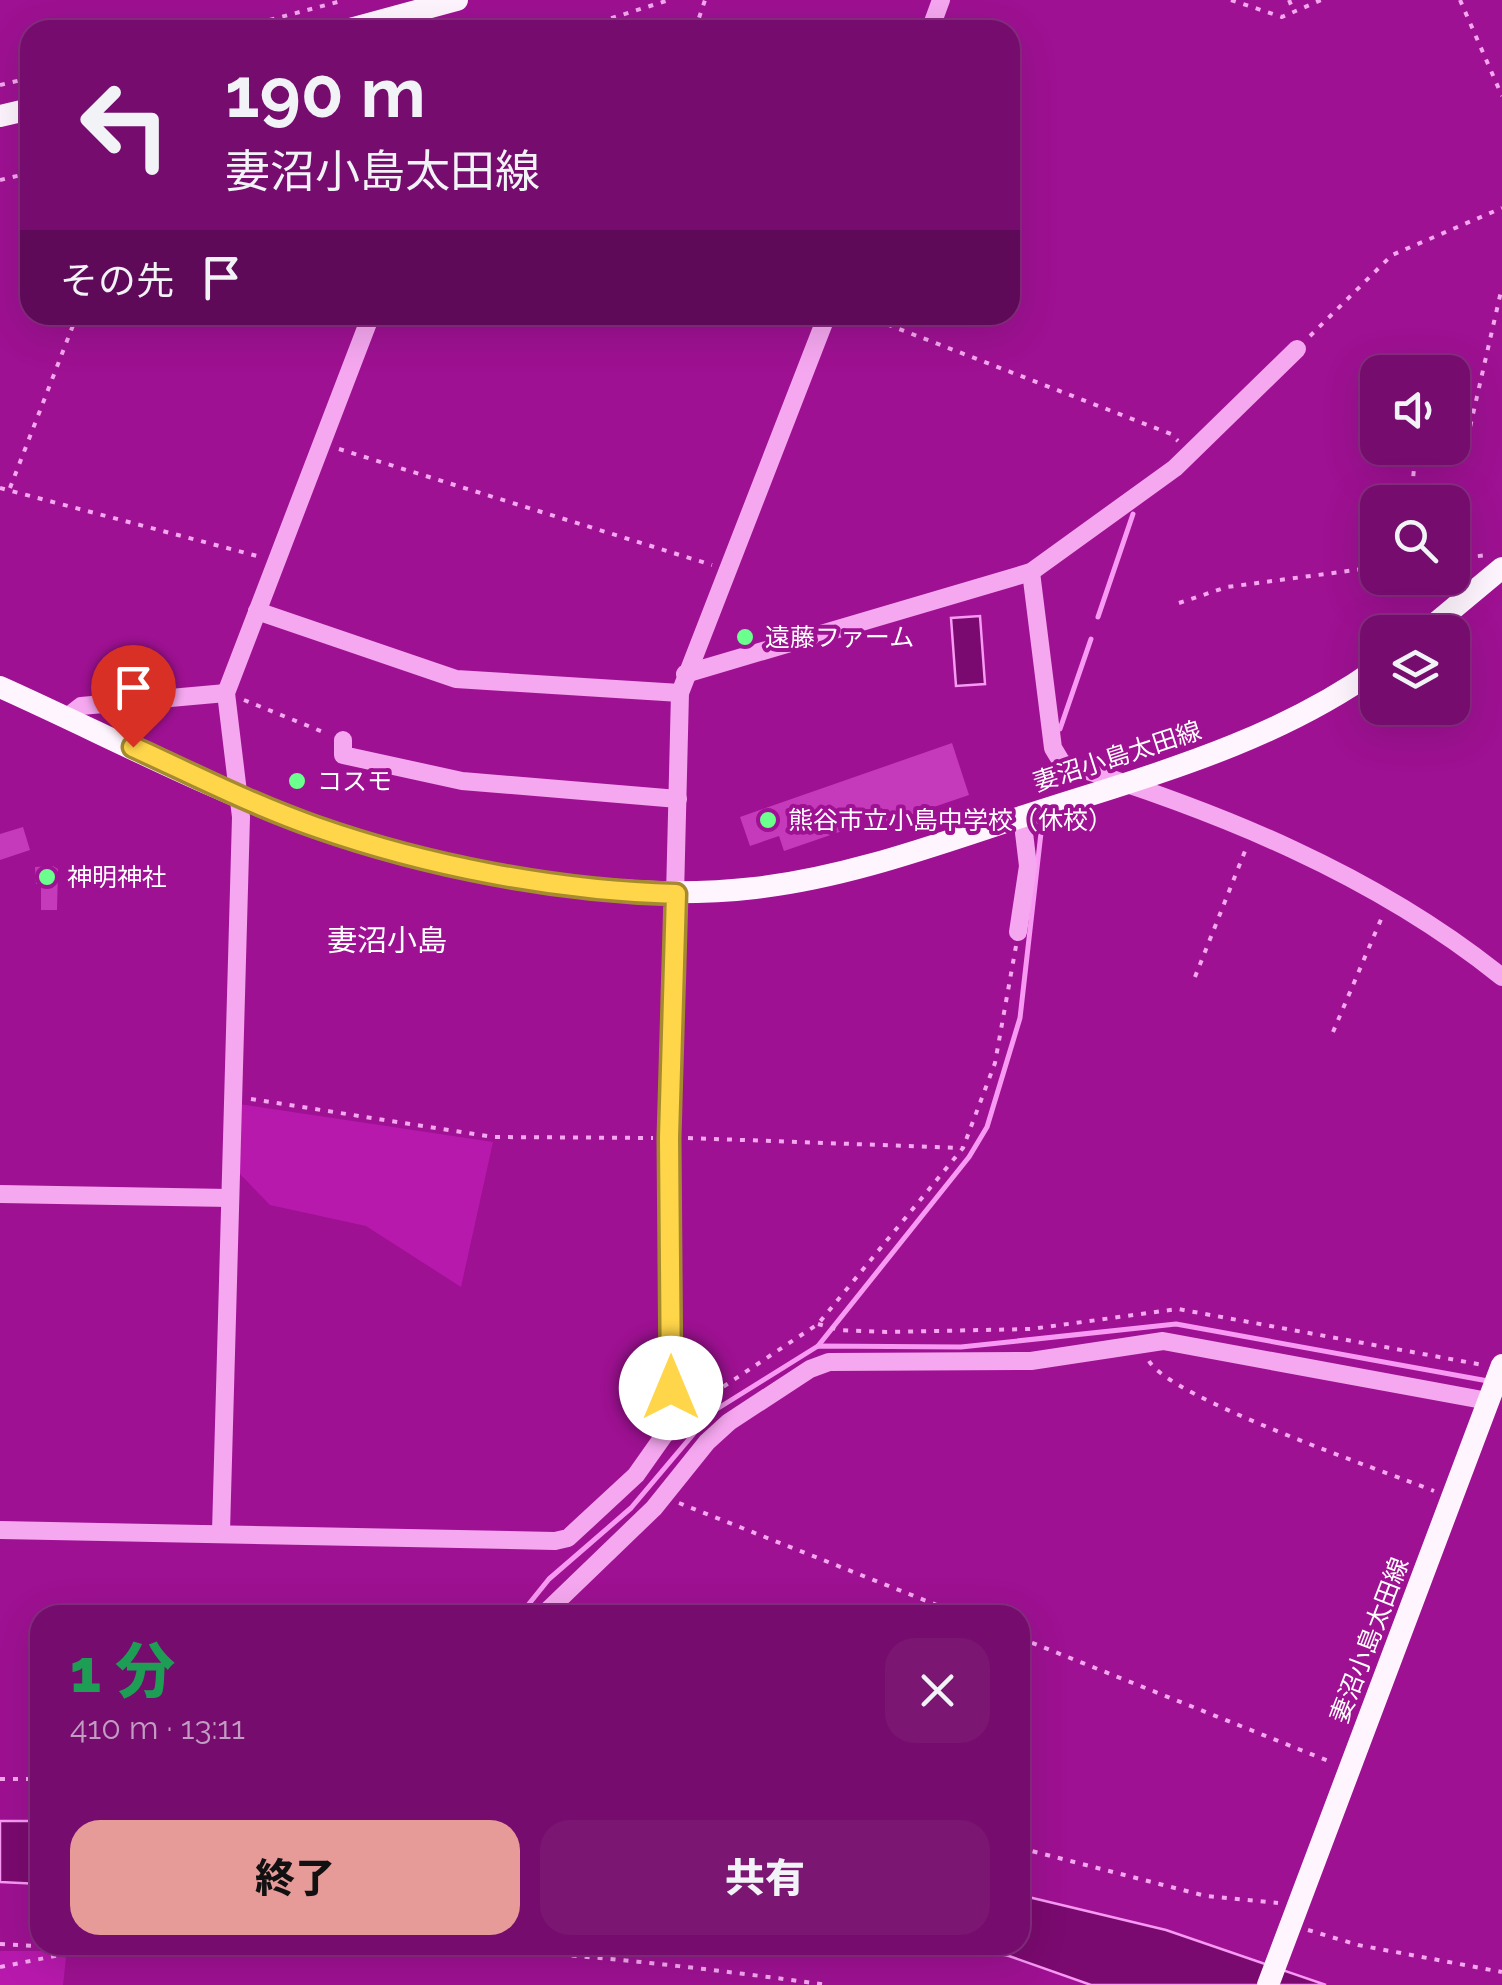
<!DOCTYPE html>
<html lang="ja">
<head>
<meta charset="utf-8">
<style>
	body { margin:0; font-family:Raleway,"Noto Sans JP",sans-serif; background:#7b1673; color:#f1f3f6; height:100vh; display:flex; flex-direction:column; font-size:38px; white-space:nowrap }
	* { box-sizing:border-box; margin:0 }
	p { font-size:32px; color:#c29cc2 }
	.icon { flex:none; width:55px; height:55px; fill:none; stroke:currentColor; stroke-width:2; stroke-linecap:round; stroke-linejoin:round }
	.map { position:relative; flex:1; overflow:hidden }
	.panel { position:absolute; left:30px; top:1605px; width:1000px; height:350px; display:flex; flex-direction:column; background:#760d6e; border-radius:30px; box-shadow:0 10px 40px #0002,0 0 0 2px #872d81 }
	.panel>* { flex:none }
	.top-card { position:absolute; left:20px; top:20px; width:1000px; height:305px; border-radius:30px; box-shadow:0 10px 40px #0002,0 0 0 2px #872d81; background:#760d6e; color:#f1f3f6; overflow:hidden }
	.controls { position:absolute; left:1360px; top:355px; display:grid; gap:20px }
	.controls a { display:grid; place-items:center; width:110px; height:110px; border-radius:20px; background:#760d6e; box-shadow:0 10px 40px #0002,0 0 0 2px #872d81; font-size:50px }
	.pin { position:absolute; display:grid; place-items:center; width:85px; height:85px; color:#fff; margin:-102px -42px; border-radius:50% 50% 50% 0; rotate:-45deg; box-shadow:0 0 10px #0007 }
	.pin .icon { rotate:45deg }
	.me { position:absolute; width:110px; margin:-55px; rotate:0deg; stroke-linejoin:round; filter:drop-shadow(0 0 8px #0008) }
	.turn { display:flex; align-items:center; gap:35px; height:210px; padding:0 40px; font-size:45px }
	.turn .icon { width:130px; height:130px; stroke-width:2.5 }
	.turn b { display:block; font-size:70px; line-height:85px }
	.then { display:flex; align-items:center; height:95px; padding:0 40px; background:#0003; gap:20px; font-size:38px }
	.round { display:grid; place-items:center; flex:none; width:105px; height:105px; border-radius:30px; background:#7b1673 }
	.headline { display:flex; align-items:center; justify-content:space-between; height:170px; padding:0 40px }
	h1 { font-size:60px; font-weight:800; line-height:75px; color:#1e9e55 }
	.primary-button { display:flex; gap:20px; margin-top:auto; padding:20px 40px }
	.primary-button a { flex:1; height:115px; border-radius:30px; background:#e69b98; color:#111; font-size:40px; font-weight:800; line-height:115px; text-align:center }
	.primary-button a+a { background:#7b1673; color:#f1f3f6 }
	.map>svg:first-child { display:block }
</style>
</head>
<body>
<div class="map">
<svg width="1502" height="1985" viewBox="0 0 1502 1985">
	<rect width="100%" height="100%" fill="#9e1192"/>
	<g fill="#b819ad">
		<polygon points="239,1104 493,1142 461,1287 366,1226 270,1205 237,1171"/>
		<polygon points="0,1951 57,1951 66,1958 63,1985 0,1985"/>
	</g>
	<g fill="#7a0a6f" stroke="#f899f3" stroke-width="2.5">
		<polygon points="980,616 985,684 956,686 951,618"/>
		<polygon points="0,1821 40,1821 40,1884 0,1882"/>
		<polygon points="1020,1895 1166,1930 1326,1985 1091,1985 1009,1956 951,1945 1020,1945"/>
	</g>
	<g fill="none" stroke-linecap="round" stroke-linejoin="round">
		<g stroke="#f899f3" stroke-width="5">
			<polyline points="1098,617 1133,514"/>
			<polyline points="1060,729 1091,639"/>
			<polyline points="1045,790 1049,774"/>
			<polyline points="818,1346 969,1157 987,1127 1020,1018 1042,824"/>
			<polyline points="520,1615 549,1579 631,1508 712,1412 818,1346 961,1347 1176,1324 1488,1381"/>
		</g>
	</g>
	<g fill="#c53aba">
		<polygon points="952,743 969,795 887,823 882,808 845,820 848,829 784,851 779,836 750,846 740,817"/>
		<polygon points="23,827 30,850 0,860 0,834"/>
		<polygon points="53,866 58,869 57,910 41,910 41,884 36,884 35,867"/>
	</g>
	<g fill="none" stroke-linecap="round" stroke-linejoin="round">
		<g stroke="#f5a7ef" stroke-width="4" stroke-dasharray="5 8" stroke-linecap="butt">
			<polyline points="1231,0 1282,17 1321,0"/>
			<polyline points="1289,0 1294,12"/>
			<polyline points="1460,0 1502,96"/>
			<polyline points="232,30 345,0"/>
			<polyline points="574,30 669,0"/>
			<polyline points="695,30 705,0"/>
			<polyline points="0,85 30,78"/>
			<polyline points="0,180 30,173"/>
			<polyline points="863,315 1171,434 1178,441"/>
			<polyline points="1310,336 1392,255 1502,208"/>
			<polyline points="1444,448 1460,446 1468,436 1502,287"/>
			<polyline points="339,449 712,565"/>
			<polyline points="0,488 261,557"/>
			<polyline points="10,488 77,315"/>
			<polyline points="1411,502 1414,468 1422,448"/>
			<polyline points="1452,559 1488,555"/>
			<polyline points="1179,603 1227,587 1378,567"/>
			<polyline points="244,700 328,734"/>
			<polyline points="1195,977 1247,846"/>
			<polyline points="1333,1032 1382,917"/>
			<polyline points="251,1099 493,1137 653,1138"/>
			<polyline points="688,1138 963,1148"/>
			<polyline points="818,1324 839,1330 886,1332 1031,1329 1178,1309 1483,1365"/>
			<path d="M1149 1361C1171 1399 1382 1470 1434 1491"/>
			<polyline points="691,1408 818,1324 963,1148 995,1063 1016,946"/>
			<polyline points="679,1503 962,1615"/>
			<polyline points="1020,1638 1331,1762"/>
			<polyline points="0,1779 40,1779"/>
			<polyline points="1020,1848 1206,1896 1278,1903"/>
			<polyline points="1308,1930 1358,1945 1502,1972"/>
			<path d="M0 1944C130 1952 258 1945 388 1947 536 1948 682 1965 828 1985"/>
			<polyline points="0,1967 80,1951"/>
		</g>
		<g stroke="#f5a7ef" stroke-width="18">
			<polyline points="930,30 941,0"/>
			<path d="M1031 572 1053 748 1062 763C1218 811 1374 874 1502 977"/>
			<polyline points="257,611 456,679 680,693"/>
			<polyline points="685,674 1031,572 1175,468 1297,349"/>
			<polyline points="67,717 81,706 226,693"/>
			<polyline points="343,740 343,755 462,781 678,799"/>
			<polyline points="1018,932 1028,866 1022,816"/>
			<polyline points="0,1194 229,1198"/>
			<polyline points="0,1530 555,1541 568,1538 636,1475 672,1424 669,1138 680,693 827,315"/>
			<polyline points="221,1532 241,817 226,693 371,315"/>
			<polyline points="543,1615 654,1508 707,1442 729,1422 810,1369 829,1362 1031,1361 1163,1341 1488,1401"/>
		</g>
		<g stroke="#fff5fe" stroke-width="22">
			<polyline points="346,30 457,0"/>
			<polyline points="0,116 30,109"/>
			<polyline points="1425,632 1502,568"/>
			<path d="M0 687C105 734 209 790 317 827 449 873 617 904 755 888 854 877 951 839 1046 809 1162 772 1277 740 1378 668"/>
			<polyline points="1268,1985 1502,1365"/>
		</g>
	</g>
	<g fill="none" stroke-linecap="round" stroke-linejoin="round">
		<g stroke="#a68a30" stroke-width="25">
			<path id="route" d="M133 747C194 775 253 805 316 827 427 866 557 891 676 894L669 1138 671 1388"/>
		</g>
		<use href="#route" stroke="#ffd54a" stroke-width="18"/>
	</g>
	<g fill="#6bff8d" stroke="#9e1192" stroke-width="4">
		<circle cx="745" cy="637" r="10"/>
		<circle cx="297" cy="781" r="10"/>
		<circle cx="768" cy="820" r="10"/>
		<circle cx="47" cy="877" r="10"/>
	</g>
	<g text-anchor="middle" stroke-width="8" stroke-linejoin="round" paint-order="stroke">
		<g font-size="25" fill="#fff" stroke="#9e1192" text-anchor="start">
			<text x="765" y="646">遠藤ファーム</text>
			<text x="317" y="790">コスモ</text>
			<text x="788" y="829">熊谷市立小島中学校（休校）</text>
			<text x="67" y="886">神明神社</text>
		</g>
		<g font-size="25" fill="#fff" stroke="#9e1192">
			<text transform="translate(1117 756) rotate(-18)" y="9">妻沼小島太田線</text>
			<text transform="translate(1369 1640) rotate(-69)" y="9">妻沼小島太田線</text>
		</g>
		<g font-size="30" fill="#fff" stroke="#9e1192">
			<text x="387" y="951">妻沼小島</text>
		</g>
	</g>
</svg>
<div class="controls">
<a><svg class="icon" aria-label="sound" viewBox="0 0 24 24"><path d="M4 9h4l5-4v14l-5-4H4zM17 9q2 3 0 6"/></svg></a>
<a><svg class="icon" aria-label="search" viewBox="0 0 24 24"><circle cx="10" cy="10" r="6"/><path d="M15 15l6 6"/></svg></a>
<a><svg class="icon" aria-label="layers" viewBox="0 0 24 24"><path d="M12 4l9 5-9 5-9-5zM3 14l9 5 9-5"/></svg></a>
</div>
<div class="pin" style="left:133px;top:747px;background:#d93025"><svg class="icon" aria-label="arrive" viewBox="0 0 24 24"><path d="M6 21V4h12l-3 4 3 4H6"/></svg></div>
<svg class="me" style="left:671px;top:1388px" viewBox="-20 -20 40 40"><circle r="19" fill="#fff"/><path d="M0-13L10 11 0 6-10 11z" fill="#ffd54a"/></svg>
<div class="top-card">
<div class="turn"><svg class="icon" aria-label="left" viewBox="0 0 24 24"><path d="M17 20v-9H6M10 6l-5 5 5 5"/></svg><div><b>190 m</b>妻沼小島太田線</div></div>
<div class="then">その先<svg class="icon" aria-label="arrive" viewBox="0 0 24 24"><path d="M6 21V4h12l-3 4 3 4H6"/></svg></div>
</div>
<section class="panel">
<div class="headline"><div><h1>1 分</h1><p>410 m · 13:11</p></div><a class="round"><svg class="icon" aria-label="close" viewBox="0 0 24 24"><path d="M6 6l12 12M18 6L6 18"/></svg></a></div>
<div class="primary-button"><a>終了</a><a>共有</a></div>
</section>
</div>
</body>
</html>
